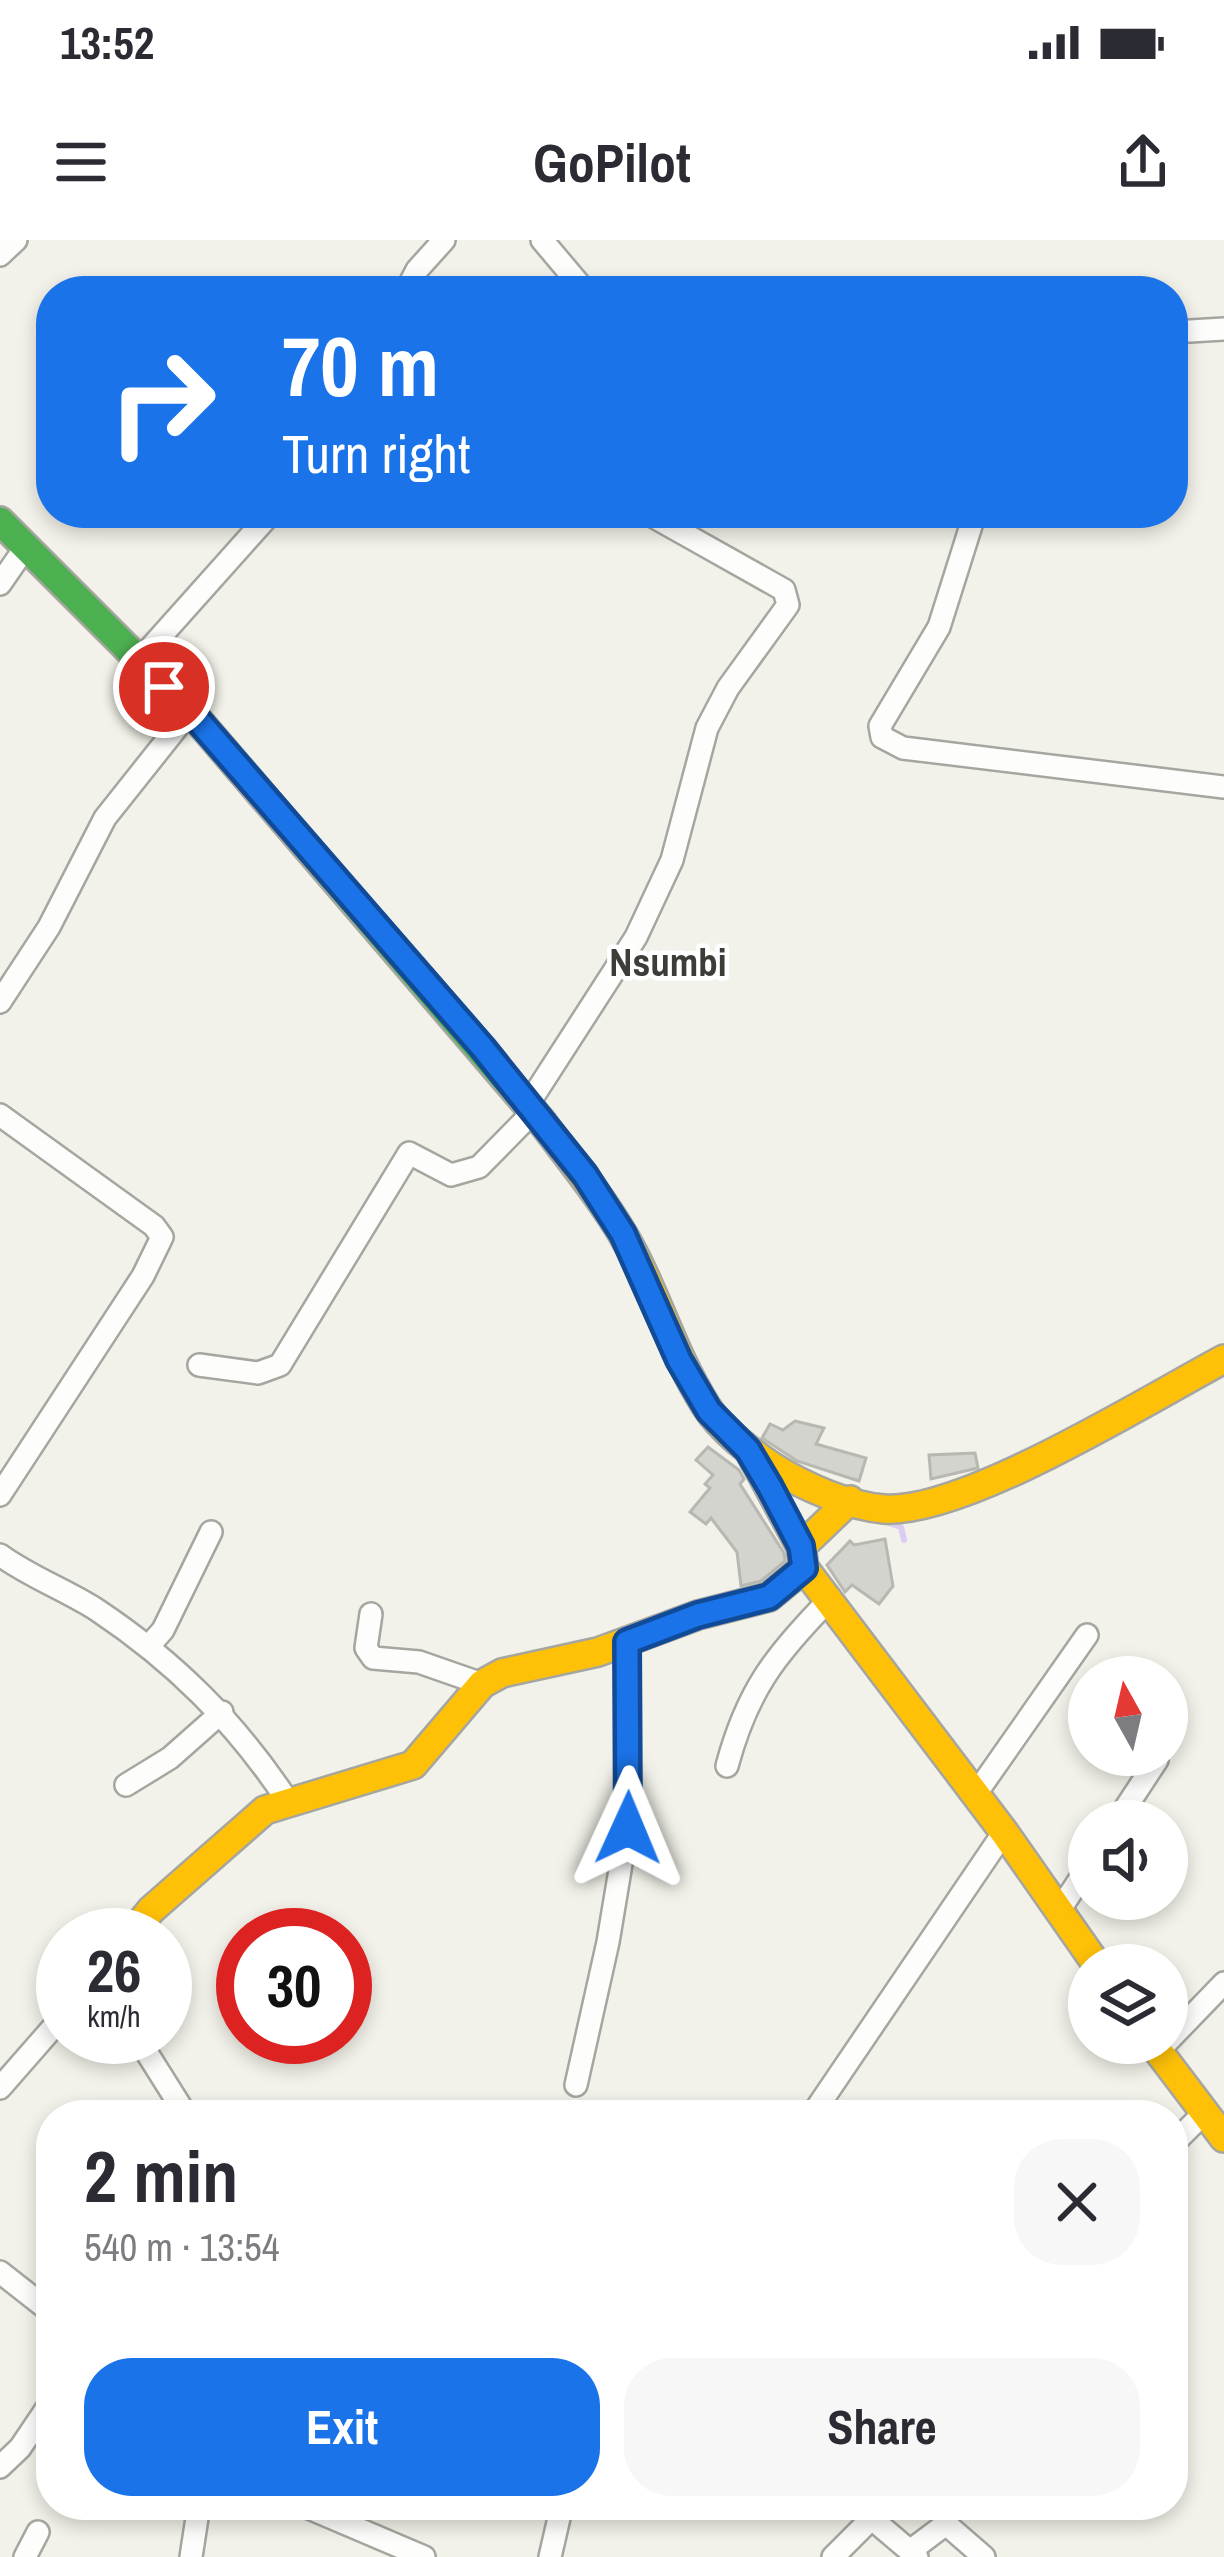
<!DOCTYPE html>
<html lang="en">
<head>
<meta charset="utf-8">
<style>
	body { margin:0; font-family:"Archivo Narrow",sans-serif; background:#f7f7f7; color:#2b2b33; height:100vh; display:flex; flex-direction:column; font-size:45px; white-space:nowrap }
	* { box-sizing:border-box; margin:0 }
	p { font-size:39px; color:#7c7c81 }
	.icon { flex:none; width:66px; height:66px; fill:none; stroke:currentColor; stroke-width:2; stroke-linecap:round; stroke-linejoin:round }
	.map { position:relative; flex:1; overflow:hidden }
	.side { position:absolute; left:36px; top:1860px; width:1152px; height:420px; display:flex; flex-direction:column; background:#fff; border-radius:48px; box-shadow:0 6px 18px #0003 }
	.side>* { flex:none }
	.guide { position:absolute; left:36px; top:36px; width:1152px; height:252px; border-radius:48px; box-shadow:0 6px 18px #0003; background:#1a73e8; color:#fff; overflow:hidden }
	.needle { width:78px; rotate:352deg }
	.fabs { position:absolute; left:1068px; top:1416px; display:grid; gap:24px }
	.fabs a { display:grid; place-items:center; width:120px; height:120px; border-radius:50%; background:#fff; box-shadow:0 6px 18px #0003; font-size:60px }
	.speed { position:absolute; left:36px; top:1668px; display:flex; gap:24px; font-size:60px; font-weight:700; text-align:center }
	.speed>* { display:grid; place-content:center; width:156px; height:156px; border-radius:50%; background:#fff; box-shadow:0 6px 18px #0003; line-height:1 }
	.speed small { font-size:30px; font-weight:400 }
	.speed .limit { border:18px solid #d22; background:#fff; color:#111 }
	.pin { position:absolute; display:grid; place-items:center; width:102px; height:102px; color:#fff; margin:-51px; border:6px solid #fff; border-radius:50%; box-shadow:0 3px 12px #0007 }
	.me { position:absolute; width:132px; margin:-66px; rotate:1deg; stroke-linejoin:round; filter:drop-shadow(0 0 9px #0008) }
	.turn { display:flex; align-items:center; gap:42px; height:252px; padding:0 48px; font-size:54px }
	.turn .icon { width:156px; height:156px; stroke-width:2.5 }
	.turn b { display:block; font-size:84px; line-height:102px }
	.round { display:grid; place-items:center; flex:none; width:126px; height:126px; border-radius:48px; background:#f7f7f7 }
	.headline { display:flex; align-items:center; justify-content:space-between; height:204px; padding:0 48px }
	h1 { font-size:72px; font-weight:700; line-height:90px }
	.cta { display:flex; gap:24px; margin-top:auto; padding:24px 48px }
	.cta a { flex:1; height:138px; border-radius:48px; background:#1a73e8; color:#fff; font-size:48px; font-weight:700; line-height:138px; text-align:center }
	.cta a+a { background:#f7f7f7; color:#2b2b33 }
	.status { display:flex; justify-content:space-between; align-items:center; height:84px; padding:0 60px; background:#fff; direction:ltr }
	.status svg { height:33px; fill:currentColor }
	header { display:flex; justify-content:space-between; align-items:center; height:156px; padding:0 48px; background:#fff; font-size:54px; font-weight:700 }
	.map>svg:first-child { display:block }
</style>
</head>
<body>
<div class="status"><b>13:52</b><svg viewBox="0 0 49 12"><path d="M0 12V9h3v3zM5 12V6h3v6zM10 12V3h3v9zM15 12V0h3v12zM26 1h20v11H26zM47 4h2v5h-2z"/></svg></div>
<header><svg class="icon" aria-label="menu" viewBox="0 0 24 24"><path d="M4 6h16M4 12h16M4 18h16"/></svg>GoPilot<svg class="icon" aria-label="share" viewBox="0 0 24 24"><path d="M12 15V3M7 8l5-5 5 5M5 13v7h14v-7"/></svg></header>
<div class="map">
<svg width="1224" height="2317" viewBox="0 0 1224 2317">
	<rect width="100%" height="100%" fill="#f2f2ea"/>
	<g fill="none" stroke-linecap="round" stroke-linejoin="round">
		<polyline stroke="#dbccf2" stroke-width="6" points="886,1282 901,1287 904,1300"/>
	</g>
	<g fill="#d4d4ce" stroke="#b8b8b2" stroke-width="3">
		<polygon points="795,1181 824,1188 816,1204 866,1218 859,1241 797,1221 762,1198 770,1184 783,1190"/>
		<polygon points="708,1207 739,1230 744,1239 740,1244 784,1313 785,1321 761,1341 741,1346 737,1312 711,1278 706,1284 690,1272 710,1248 705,1244 713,1235 696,1220"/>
		<polygon points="975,1213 978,1228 931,1239 929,1215"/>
		<polygon points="885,1299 893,1346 879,1364 852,1345 845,1352 827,1325 850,1301 854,1305"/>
	</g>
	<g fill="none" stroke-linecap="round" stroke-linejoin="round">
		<g stroke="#a6a6a0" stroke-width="26">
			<g id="street">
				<polyline points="542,0 585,51"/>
				<polyline points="0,15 16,0"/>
				<polyline points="406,51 417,30 444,0"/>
				<polyline points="1173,92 1224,89"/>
				<polyline points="975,273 939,387 880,486 882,497 903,508 1224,547"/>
				<polyline points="0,344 25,308"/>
				<polyline points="137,423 271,273"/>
				<polyline points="0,762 49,687 105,578 190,471"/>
				<polyline points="529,863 636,697 672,620 707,488 728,448 788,365 784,350 647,273"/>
				<polyline points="0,875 154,986 162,997 143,1036 0,1255"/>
				<polyline points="199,1125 258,1133 280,1125 409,913 451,935 479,927 535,870"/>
				<path d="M0 1315C30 1337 66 1350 97 1370 175 1422 235 1482 287 1560"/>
				<polyline points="371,1374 366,1408 373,1418 419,1422 482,1444"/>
				<polyline points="148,1407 163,1390 211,1292"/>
				<path d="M727 1526C747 1451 775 1415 829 1360"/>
				<polyline points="126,1545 170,1518 222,1472"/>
				<polyline points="975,1555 1087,1395"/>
				<polyline points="1117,1581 1157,1520"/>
				<polyline points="1059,1671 1089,1625"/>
				<polyline points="137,1797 186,1875"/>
				<polyline points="1167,1802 1224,1743"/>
				<polyline points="576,1845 608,1702 627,1588 627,1402"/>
				<polyline points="0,1848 63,1776"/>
				<polyline points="812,1875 1004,1592"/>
				<polyline points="1173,1904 1204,1873"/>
				<polyline points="0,2032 51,2072"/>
				<polyline points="0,2227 20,2208 51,2162"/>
				<polyline points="302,2265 424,2317"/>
				<polyline points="871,2278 917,2317"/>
				<polyline points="910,2311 946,2284 984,2317"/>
				<polyline points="25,2317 38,2292"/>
				<polyline points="191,2317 199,2265"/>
				<polyline points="550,2317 562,2265"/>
				<polyline points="833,2317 885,2265"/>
			</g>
		</g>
		<g stroke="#a6a6a0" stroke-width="32">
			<polyline id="fast" points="0,281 190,471 542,882"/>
		</g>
		<g stroke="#a6a6a0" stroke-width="32">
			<g id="slow">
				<path d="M542 882C569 918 599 954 622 993 655 1048 671 1111 706 1166 722 1191 749 1211 773 1227 803 1246 848 1266 884 1269 965 1274 1147 1160 1224 1119"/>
				<polyline points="751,1214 801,1307 804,1328 1004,1592 1097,1725"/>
				<polyline points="801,1307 850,1260"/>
				<polyline points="131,1695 151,1670 265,1570 413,1525 482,1444 502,1433 598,1412 698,1375 769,1357 804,1328"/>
				<polyline points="1152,1803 1224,1898"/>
			</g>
		</g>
		<use href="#street" stroke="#fdfdfc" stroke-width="21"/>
		<use href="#fast" stroke="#4caf50" stroke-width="27"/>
		<use href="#slow" stroke="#ffc107" stroke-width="27"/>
	</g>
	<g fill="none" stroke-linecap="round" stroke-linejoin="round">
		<g stroke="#114b97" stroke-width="30">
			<polyline id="route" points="164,447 190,471 482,807 585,935 623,994 679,1120 709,1171 748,1210 770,1247 801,1306 804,1328 769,1357 698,1375 627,1402 628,1588"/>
		</g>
		<use href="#route" stroke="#1a73e8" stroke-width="21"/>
	</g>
	<g text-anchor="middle" stroke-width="9" stroke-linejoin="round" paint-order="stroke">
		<g font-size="39" font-weight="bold" fill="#3d3d38" stroke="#fff">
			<text x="668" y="736">Nsumbi</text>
		</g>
	</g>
</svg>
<div class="fabs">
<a><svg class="needle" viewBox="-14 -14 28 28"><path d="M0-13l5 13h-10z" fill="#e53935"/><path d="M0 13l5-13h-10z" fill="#7c7c81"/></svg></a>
<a><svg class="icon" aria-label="sound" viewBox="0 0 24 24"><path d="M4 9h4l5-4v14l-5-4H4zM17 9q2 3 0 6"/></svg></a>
<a><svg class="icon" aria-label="layers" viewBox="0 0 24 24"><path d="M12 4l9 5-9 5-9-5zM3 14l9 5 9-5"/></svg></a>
</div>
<div class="speed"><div>26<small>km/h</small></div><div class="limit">30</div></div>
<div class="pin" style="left:164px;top:447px;background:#d93025"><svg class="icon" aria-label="arrive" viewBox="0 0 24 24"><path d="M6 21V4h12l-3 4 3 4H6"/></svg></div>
<svg class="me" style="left:628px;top:1588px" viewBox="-20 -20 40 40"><path d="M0-17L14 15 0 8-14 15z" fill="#1a73e8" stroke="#fff" stroke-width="4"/></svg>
<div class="guide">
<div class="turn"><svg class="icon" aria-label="right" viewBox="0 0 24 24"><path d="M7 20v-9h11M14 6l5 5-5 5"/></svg><div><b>70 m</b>Turn right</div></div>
</div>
<section class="side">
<div class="headline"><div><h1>2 min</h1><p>540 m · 13:54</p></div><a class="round"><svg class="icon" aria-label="close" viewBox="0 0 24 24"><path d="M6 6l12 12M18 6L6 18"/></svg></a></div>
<div class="cta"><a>Exit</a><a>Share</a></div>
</section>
</div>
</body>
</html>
